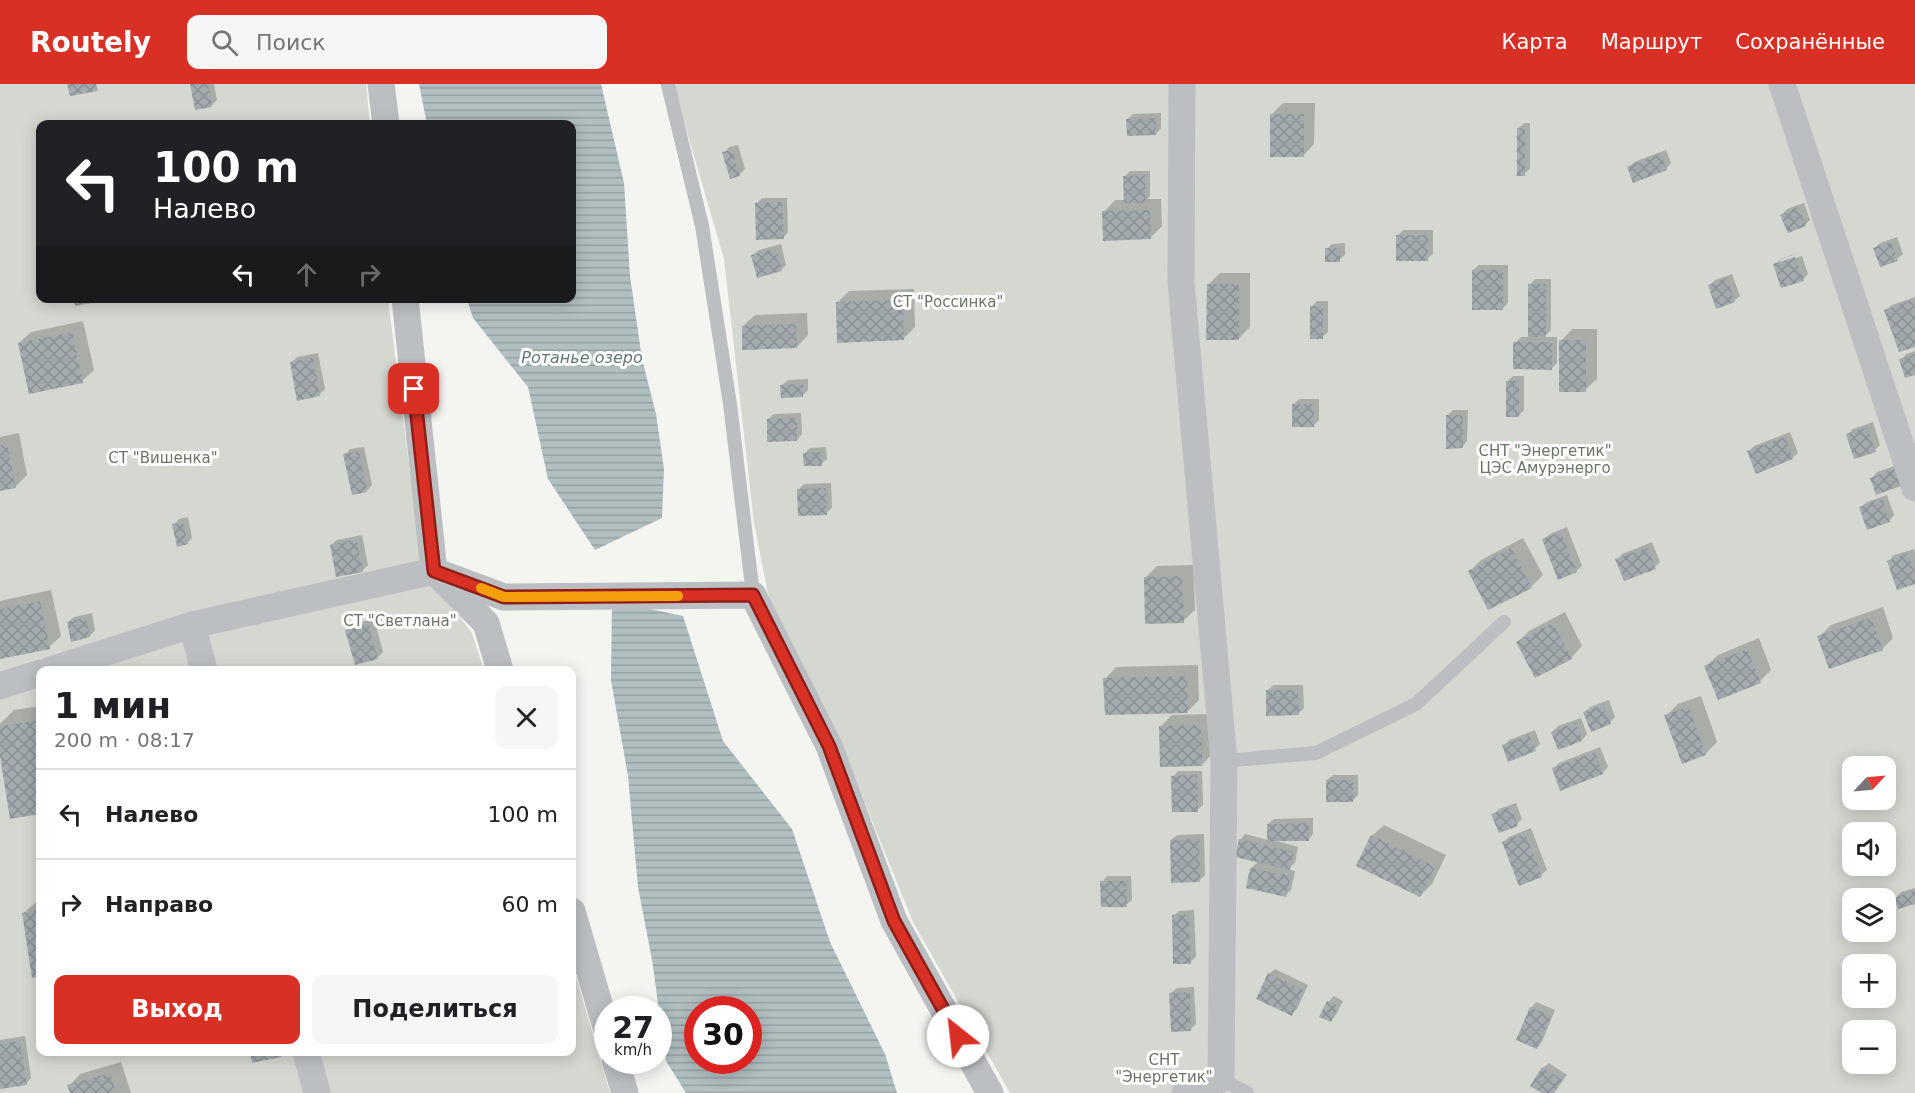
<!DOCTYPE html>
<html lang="ru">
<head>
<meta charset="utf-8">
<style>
	body { margin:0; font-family:"DejaVu Sans",sans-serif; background:#f6f6f6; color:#202124; height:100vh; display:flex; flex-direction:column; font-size:22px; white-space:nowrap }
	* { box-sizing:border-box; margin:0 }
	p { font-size:20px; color:#757577 }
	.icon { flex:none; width:33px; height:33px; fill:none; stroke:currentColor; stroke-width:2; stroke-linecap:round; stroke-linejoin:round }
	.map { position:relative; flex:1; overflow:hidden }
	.drawer { position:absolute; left:36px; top:582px; width:540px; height:390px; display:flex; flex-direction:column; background:#fff; border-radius:12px; box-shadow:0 3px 15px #0003 }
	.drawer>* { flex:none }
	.hud { position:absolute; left:36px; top:36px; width:540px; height:183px; border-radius:12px; box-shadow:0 3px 15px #0003; background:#202124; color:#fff; overflow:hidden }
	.needle { width:39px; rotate:64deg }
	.fabs { position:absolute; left:1842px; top:672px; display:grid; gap:12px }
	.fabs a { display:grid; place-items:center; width:54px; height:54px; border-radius:12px; background:#fff; box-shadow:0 3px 15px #0003; font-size:30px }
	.speed { position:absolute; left:594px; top:912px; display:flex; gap:12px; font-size:30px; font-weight:700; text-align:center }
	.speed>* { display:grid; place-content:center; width:78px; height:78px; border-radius:50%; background:#fff; box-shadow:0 3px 15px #0003; line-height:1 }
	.speed small { font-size:15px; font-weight:400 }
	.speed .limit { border:9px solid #d22; background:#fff; color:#111 }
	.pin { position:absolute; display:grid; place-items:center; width:51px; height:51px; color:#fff; margin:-26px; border-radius:12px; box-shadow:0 3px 9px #0006 }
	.me { position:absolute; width:66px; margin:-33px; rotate:331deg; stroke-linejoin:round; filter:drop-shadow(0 0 4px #0008) }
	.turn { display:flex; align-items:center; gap:21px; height:126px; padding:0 18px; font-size:27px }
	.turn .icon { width:78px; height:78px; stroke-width:2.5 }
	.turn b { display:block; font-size:42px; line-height:51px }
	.lanes { display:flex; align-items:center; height:57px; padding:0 18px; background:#0003; justify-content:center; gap:30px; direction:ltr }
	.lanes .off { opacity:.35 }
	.round { display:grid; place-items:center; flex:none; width:63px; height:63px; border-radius:12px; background:#f6f6f6 }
	.headline { display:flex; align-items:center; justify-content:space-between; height:102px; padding:0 18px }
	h1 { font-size:36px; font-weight:800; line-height:45px }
	.primary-button { display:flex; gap:12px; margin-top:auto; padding:12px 18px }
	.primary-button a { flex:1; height:69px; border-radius:12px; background:#d93025; color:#fff; font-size:24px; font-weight:800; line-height:69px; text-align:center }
	.primary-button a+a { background:#f6f6f6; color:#202124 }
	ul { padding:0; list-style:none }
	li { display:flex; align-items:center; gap:18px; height:90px; padding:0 18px; border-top:2px solid #e0e0e0 }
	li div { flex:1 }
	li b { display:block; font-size:22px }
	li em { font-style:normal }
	header { display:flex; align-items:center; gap:36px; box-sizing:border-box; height:84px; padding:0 30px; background:#d93025; color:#fff }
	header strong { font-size:28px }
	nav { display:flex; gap:33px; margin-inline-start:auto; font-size:21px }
	.search { width:420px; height:54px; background:#f6f6f6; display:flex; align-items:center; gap:15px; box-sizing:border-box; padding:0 21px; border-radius:12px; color:#757577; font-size:22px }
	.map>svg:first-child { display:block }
</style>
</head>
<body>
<header>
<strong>Routely</strong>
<div class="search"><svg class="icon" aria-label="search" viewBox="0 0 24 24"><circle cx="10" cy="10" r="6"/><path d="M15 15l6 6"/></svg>Поиск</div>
<nav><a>Карта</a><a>Маршрут</a><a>Сохранённые</a></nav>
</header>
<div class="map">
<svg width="1915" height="1009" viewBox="0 0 1915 1009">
	<defs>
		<pattern id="water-rules" width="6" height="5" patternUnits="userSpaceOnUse" patternTransform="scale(1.5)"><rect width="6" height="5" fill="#b2bfc1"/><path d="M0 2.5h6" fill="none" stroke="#95a0a2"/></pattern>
		<pattern id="building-cross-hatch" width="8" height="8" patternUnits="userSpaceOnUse" patternTransform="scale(1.5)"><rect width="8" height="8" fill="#a3abaf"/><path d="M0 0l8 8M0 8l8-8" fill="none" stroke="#899094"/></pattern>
	</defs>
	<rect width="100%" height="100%" fill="#f4f4f1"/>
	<g fill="#d4d8d1" fill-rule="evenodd">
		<polygon points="0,0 366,0 370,40 40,40 40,214 388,215 422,484 472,549 484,586 40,586 40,968 572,968 572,879 610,1009 0,1009"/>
		<path d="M673 0H1915V1009H1010L913 838 845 670 771 525 754 439 724 175ZM1852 682H1886V716H1852ZM1852 748H1886V782H1852ZM1852 814H1886V848H1852ZM1852 880H1886V914H1852ZM1852 946H1886V980H1852Z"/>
	</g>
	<g fill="url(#water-rules)" fill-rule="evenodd">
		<polygon points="419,0 601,0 624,99 630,192 642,275 656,330 664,385 662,434 595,466 548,395 528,303 473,234 467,215 572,214 572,40 427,40"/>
		<path d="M612 517 683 532 723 657 792 745 830 858 885 970 897 1009H686L666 977 652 876 638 803 628 692 611 596ZM698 926H748V976H698Z"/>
	</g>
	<g fill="#0003">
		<polygon points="192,0 214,0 217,16 212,21"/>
		<polygon points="1283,19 1315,19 1314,60 1303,72 1272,30"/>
		<polygon points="1161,29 1161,44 1156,50 1128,35 1133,30"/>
		<polygon points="1524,39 1530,39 1530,85 1524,90 1519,44"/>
		<polygon points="738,61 745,85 739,91 724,69 729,63"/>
		<polygon points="1666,66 1671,79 1666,85 1629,84 1634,78"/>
		<polygon points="1130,87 1150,87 1150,112 1147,115 1161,115 1162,142 1150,154 1104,128 1115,116 1125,116 1124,93"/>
		<polygon points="762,114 787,114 788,148 783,154 756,120"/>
		<polygon points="1804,119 1810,136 1805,141 1782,131 1787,125"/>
		<polygon points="1403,146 1433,146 1433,170 1427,175 1398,151"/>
		<polygon points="1897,153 1903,170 1897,175 1875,164 1880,159"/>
		<polygon points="1345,159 1345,171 1339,176 1327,165 1332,160"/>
		<polygon points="781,160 786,181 781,186 753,171 759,166"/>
		<polygon points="1801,168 1780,176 1780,180 1802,172 1808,190 1803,195 1775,181 1781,175"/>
		<polygon points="1479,181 1508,181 1508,219 1503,224 1473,186"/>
		<polygon points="1220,189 1250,189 1250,243 1238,255 1208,201"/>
		<polygon points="1732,190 1740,212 1734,217 1710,201 1715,196"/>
		<polygon points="1535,195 1551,195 1551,246 1544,253 1557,253 1557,279 1552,284 1515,259 1521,253 1530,253 1530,201"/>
		<polygon points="914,205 915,243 903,255 837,219 849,207"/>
		<polygon points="1915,213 1915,261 1886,226 1892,221"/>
		<polygon points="1317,217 1328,217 1328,248 1322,253 1311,223"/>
		<polygon points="807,229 808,251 797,263 743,242 755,231"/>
		<polygon points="83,237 94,286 82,297 19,259 31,248"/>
		<polygon points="1572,245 1597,245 1597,295 1585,306 1561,257"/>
		<polygon points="1915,267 1915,289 1901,276 1906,270"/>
		<polygon points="318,269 325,305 319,311 291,279 297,273"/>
		<polygon points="1513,292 1524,292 1524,326 1518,332 1507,298"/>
		<polygon points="808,295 808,306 802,312 782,301 788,296"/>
		<polygon points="1299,315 1319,315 1319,336 1313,342 1293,321"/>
		<polygon points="1453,326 1468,326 1467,357 1462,363 1448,331"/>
		<polygon points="801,329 802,350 797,356 768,335 774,330"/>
		<polygon points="1873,338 1880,361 1875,366 1847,351 1853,345"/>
		<polygon points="1790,348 1798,369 1792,374 1749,367 1754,362"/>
		<polygon points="19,349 27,391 15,403 0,406 0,353"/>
		<polygon points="364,363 372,401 366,407 345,371 350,365"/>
		<polygon points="826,363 827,375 821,380 805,369 810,364"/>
		<polygon points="1901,380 1901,401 1872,394 1877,388"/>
		<polygon points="831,399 832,424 826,429 798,406 804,400"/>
		<polygon points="1887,411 1894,431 1889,437 1861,423 1867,418"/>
		<polygon points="188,433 192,454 187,459 174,441 179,435"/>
		<polygon points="1567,443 1582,482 1576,487 1544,455 1550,450"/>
		<polygon points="362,451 368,481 362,487 331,461 337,456"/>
		<polygon points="1523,454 1543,491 1531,503 1470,487 1481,476"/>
		<polygon points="1652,458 1660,478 1655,483 1617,476 1622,470"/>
		<polygon points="1914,465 1915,469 1915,498 1889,477 1894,471"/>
		<polygon points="1193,481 1195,526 1183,537 1145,494 1157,482"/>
		<polygon points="51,506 61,552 49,563 0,574 0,517"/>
		<polygon points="1883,523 1893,554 1882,565 1819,553 1831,541"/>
		<polygon points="1565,528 1582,562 1571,574 1518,558 1529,547"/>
		<polygon points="92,529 95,546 90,552 68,538 74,533"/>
		<polygon points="374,534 383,568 378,573 356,579 346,546 352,541"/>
		<polygon points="1759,554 1771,586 1760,597 1706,582 1718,571"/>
		<polygon points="1198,581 1199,616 1188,627 1105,595 1116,583"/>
		<polygon points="1273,601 1303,601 1304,624 1298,630 1267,607"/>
		<polygon points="1701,612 1717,658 1705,670 1666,632 1678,620"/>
		<polygon points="1609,616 1615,633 1610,638 1585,629 1590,623"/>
		<polygon points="40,622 40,729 11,733 0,662 0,640 14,626"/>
		<polygon points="1212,630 1213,669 1202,681 1160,643 1172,631"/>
		<polygon points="1581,634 1587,650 1582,656 1559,664 1552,648 1558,642"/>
		<polygon points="1535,646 1540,660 1535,665 1504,662 1509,656"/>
		<polygon points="1600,663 1608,683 1603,688 1561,705 1554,684 1559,679"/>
		<polygon points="1178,687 1202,687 1203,721 1197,726 1173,693"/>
		<polygon points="1333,691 1358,691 1358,711 1352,717 1327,696"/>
		<polygon points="1516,719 1522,735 1517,740 1493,731 1499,725"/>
		<polygon points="1313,734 1313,750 1308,756 1274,756 1298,763 1295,779 1288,785 1295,787 1291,806 1286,811 1251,784 1259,777 1240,756 1245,750 1268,756 1268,740 1274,735"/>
		<polygon points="1384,741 1446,771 1432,800 1420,812 1372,752"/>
		<polygon points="1531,744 1547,786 1541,791 1504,758 1509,753"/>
		<polygon points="1204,750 1205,791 1200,796 1171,756 1177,751"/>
		<polygon points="1107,792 1131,792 1132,816 1126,821 1102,798"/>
		<polygon points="1915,804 1915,818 1896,814 1901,808"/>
		<polygon points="40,817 40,891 33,892 24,829 36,818"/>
		<polygon points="1194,826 1196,873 1190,878 1173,832 1179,827"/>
		<polygon points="1275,885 1308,901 1297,925 1291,930 1269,890"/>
		<polygon points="1194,903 1196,940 1190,946 1171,909 1177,904"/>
		<polygon points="1334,912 1343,917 1336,931 1331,936 1328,918"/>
		<polygon points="1536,918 1555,926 1542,958 1537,964 1531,924"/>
		<polygon points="25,952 31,994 26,1000 0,1004 0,956"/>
		<polygon points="251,968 284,968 280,971 254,977"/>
		<polygon points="121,978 131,1009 71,1009 69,1002 80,990"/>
		<polygon points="1549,979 1567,991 1554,1009 1544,1009 1543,984"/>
	</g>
	<g fill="url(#building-cross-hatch)">
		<polygon points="67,0 96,0 98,7 70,12"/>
		<polygon points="190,0 208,0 212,23 195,26"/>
		<rect x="1270" y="30" width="34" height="43"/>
		<polygon points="1156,34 1156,51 1127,52 1126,35"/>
		<rect x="1517" y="44" width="8" height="48"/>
		<polygon points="732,66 740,92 730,95 722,68"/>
		<polygon points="1660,70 1667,86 1633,99 1627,83"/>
		<polygon points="1145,91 1146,119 1124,119 1123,92"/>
		<polygon points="782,118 784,155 756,156 755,119"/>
		<polygon points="1798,123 1806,142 1788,149 1780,131"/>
		<polygon points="1150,126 1151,155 1103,157 1102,127"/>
		<rect x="1396" y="151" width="32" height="26"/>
		<polygon points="1891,158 1898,177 1880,183 1873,164"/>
		<rect x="1325" y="164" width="15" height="14"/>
		<polygon points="776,165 782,187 757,194 751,171"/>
		<polygon points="1795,173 1804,197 1781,204 1773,180"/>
		<rect x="1472" y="186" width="31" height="40"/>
		<polygon points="1727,194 1735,218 1716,225 1708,201"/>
		<polygon points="1207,200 1239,200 1239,256 1206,256"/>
		<rect x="1528" y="200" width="18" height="53"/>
		<polygon points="74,214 106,214 106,216 75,222"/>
		<polygon points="903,216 904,256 837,259 836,218"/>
		<polygon points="1912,216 1915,225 1915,263 1899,268 1884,226"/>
		<rect x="1310" y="222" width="13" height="33"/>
		<polygon points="796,240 797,264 742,266 742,242"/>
		<polygon points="72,248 83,299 29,310 18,259"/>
		<rect x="1559" y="256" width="27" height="52"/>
		<polygon points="1513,258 1552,258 1552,286 1513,285"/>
		<polygon points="1915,270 1915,291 1905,294 1899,275"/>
		<polygon points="313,274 320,312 297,317 290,278"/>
		<rect x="1506" y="297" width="13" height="36"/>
		<polygon points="803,300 803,313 781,314 780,301"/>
		<rect x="1292" y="320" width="22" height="23"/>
		<polygon points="1446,331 1463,331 1463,364 1446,365"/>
		<polygon points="797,334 797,357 767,358 767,335"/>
		<polygon points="1867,343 1876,368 1854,375 1846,350"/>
		<polygon points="1785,353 1793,375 1756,390 1747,367"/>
		<polygon points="7,360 16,404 0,407 0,362"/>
		<polygon points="359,367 367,408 352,411 343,370"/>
		<polygon points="821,368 822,382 804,382 803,369"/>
		<polygon points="1895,384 1901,402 1876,411 1870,394"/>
		<polygon points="826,404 827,431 798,432 797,405"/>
		<polygon points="1882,415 1890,438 1867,446 1859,423"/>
		<polygon points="183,438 188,460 177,463 172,440"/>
		<polygon points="1561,448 1577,488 1558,496 1542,455"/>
		<polygon points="356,455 363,488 336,493 330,461"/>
		<polygon points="1647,463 1656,485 1624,497 1615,475"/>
		<polygon points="1511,464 1532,504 1488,526 1468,487"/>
		<polygon points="1908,469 1915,489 1915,500 1897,506 1887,477"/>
		<polygon points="1182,492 1184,539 1145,540 1144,493"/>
		<polygon points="40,517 50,565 0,575 0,525"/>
		<polygon points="86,533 90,553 71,558 67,538"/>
		<polygon points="1871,534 1883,566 1829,585 1817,552"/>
		<polygon points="368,539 378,575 355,581 345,546"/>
		<polygon points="1553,539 1572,575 1535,594 1516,558"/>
		<polygon points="1747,565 1761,599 1718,616 1704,582"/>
		<polygon points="1187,592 1188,629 1105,631 1103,594"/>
		<polygon points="1266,606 1298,606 1299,631 1266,632"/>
		<polygon points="1603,621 1611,640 1591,648 1583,628"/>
		<polygon points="1689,623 1706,671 1682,680 1664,631"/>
		<polygon points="40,636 40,730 10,735 0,672 0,642"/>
		<polygon points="1575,638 1582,657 1558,666 1551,648"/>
		<polygon points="1201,641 1202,682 1160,683 1159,642"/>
		<polygon points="1529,651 1536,667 1508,678 1502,661"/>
		<polygon points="1595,668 1603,690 1560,707 1552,684"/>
		<polygon points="1197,691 1198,728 1172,728 1171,692"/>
		<rect x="1326" y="696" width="27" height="22"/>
		<polygon points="1511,723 1518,742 1499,749 1491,730"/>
		<polygon points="1308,739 1309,757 1267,757 1267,740"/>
		<polygon points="1525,749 1542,793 1519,802 1502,758"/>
		<polygon points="1371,751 1435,783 1420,813 1356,782"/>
		<polygon points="1199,755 1200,798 1171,799 1170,756"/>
		<polygon points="1239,755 1294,768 1290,786 1235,773"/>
		<polygon points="1250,784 1291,792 1286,813 1246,804"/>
		<polygon points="1100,797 1126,797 1127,823 1101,823"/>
		<polygon points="1915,806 1915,820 1898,825 1894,814"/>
		<polygon points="40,826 40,893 32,894 22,829"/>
		<polygon points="1172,831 1189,831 1191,880 1173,880"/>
		<polygon points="1268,889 1303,906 1292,932 1256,915"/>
		<polygon points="1190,908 1191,947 1171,948 1169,909"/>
		<polygon points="1327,917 1339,922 1331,938 1319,933"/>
		<polygon points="1530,923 1551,932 1537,965 1516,956"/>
		<polygon points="20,957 27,1001 0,1005 0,960"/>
		<polygon points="250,968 280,968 281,973 252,979"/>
		<polygon points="1542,983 1562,996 1554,1009 1542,1009 1530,1002"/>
		<polygon points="110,989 116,1009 70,1009 67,1001"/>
	</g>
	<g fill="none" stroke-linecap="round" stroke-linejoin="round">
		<g stroke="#bbbfc2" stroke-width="14">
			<polyline points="668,1 702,142 730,320 753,511"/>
			<polyline points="1224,677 1316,669 1416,620 1504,538"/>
			<polyline points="1221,995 1247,1009"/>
		</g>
		<g stroke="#bbbfc2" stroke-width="27">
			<polyline points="381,0 386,40"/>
			<polyline points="1182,0 1181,199 1224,677 1221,995 1185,1009"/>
			<polyline points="1782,0 1915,404"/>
			<polyline points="405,214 434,487 486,539 500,586"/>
			<polyline points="192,541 204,586"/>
			<polyline points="50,586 192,541 434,487 504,513 753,511 829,662 894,837 990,1009"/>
			<polyline points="0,602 40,589"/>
			<polyline points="572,827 608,950"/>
			<polyline points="306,968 317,1009"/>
			<polyline points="615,976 625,1009"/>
		</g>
	</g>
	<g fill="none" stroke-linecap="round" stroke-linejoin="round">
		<g stroke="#8d1f18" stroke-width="15">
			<polyline id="route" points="414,305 434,487 504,513 753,511 829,662 894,837 958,952"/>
		</g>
		<use href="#route" stroke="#d93025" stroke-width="10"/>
		<polyline stroke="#f59e0b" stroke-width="10" points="481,504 504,513 678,512"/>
	</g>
	<g text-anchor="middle" stroke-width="6" stroke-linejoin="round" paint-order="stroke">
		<g font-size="15" fill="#6a7665" stroke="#fff">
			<text x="948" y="223">СТ "Россинка"</text>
			<text x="1545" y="372">СНТ "Энергетик"<tspan x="1545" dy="17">ЦЭС Амурэнерго</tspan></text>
			<text x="163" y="379">СТ "Вишенка"</text>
			<text x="400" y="542">СТ "Светлана"</text>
			<text x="1164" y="981">СНТ<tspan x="1164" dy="17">"Энергетик"</tspan></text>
		</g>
		<g font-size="16" font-style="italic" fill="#63777b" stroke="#fff">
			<text x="582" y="279">Ротанье озеро</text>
		</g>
	</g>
</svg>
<div class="fabs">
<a><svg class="needle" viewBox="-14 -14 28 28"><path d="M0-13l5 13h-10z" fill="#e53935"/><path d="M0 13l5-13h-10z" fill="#757577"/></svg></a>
<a><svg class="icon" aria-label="sound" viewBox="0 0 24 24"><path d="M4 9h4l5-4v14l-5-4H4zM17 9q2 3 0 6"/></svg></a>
<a><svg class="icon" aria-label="layers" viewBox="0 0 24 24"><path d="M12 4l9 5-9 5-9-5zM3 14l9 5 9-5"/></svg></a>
<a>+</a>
<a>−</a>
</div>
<div class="speed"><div>27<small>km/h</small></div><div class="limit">30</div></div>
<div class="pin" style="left:414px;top:305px;background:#d93025"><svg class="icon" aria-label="arrive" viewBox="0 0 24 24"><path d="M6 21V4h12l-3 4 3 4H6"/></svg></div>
<svg class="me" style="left:958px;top:952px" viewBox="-20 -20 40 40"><circle r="19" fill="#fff"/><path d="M0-13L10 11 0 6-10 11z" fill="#d93025"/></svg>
<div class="hud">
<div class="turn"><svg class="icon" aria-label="left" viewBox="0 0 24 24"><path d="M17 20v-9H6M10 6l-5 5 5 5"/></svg><div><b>100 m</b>Налево</div></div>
<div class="lanes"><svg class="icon" aria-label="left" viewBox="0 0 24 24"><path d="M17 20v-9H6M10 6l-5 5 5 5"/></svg><svg class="icon off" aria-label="ahead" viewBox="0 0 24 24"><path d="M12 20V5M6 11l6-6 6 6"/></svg><svg class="icon off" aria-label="right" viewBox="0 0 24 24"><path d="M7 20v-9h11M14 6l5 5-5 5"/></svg></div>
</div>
<section class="drawer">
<div class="headline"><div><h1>1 мин</h1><p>200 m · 08:17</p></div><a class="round"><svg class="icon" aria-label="close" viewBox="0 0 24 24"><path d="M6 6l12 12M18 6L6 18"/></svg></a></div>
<ul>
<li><svg class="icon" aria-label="left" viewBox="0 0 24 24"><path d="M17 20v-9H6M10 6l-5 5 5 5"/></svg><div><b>Налево</b></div><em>100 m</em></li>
<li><svg class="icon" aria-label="right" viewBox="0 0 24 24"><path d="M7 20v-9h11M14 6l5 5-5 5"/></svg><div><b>Направо</b></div><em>60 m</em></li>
</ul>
<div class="primary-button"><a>Выход</a><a>Поделиться</a></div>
</section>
</div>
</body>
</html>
